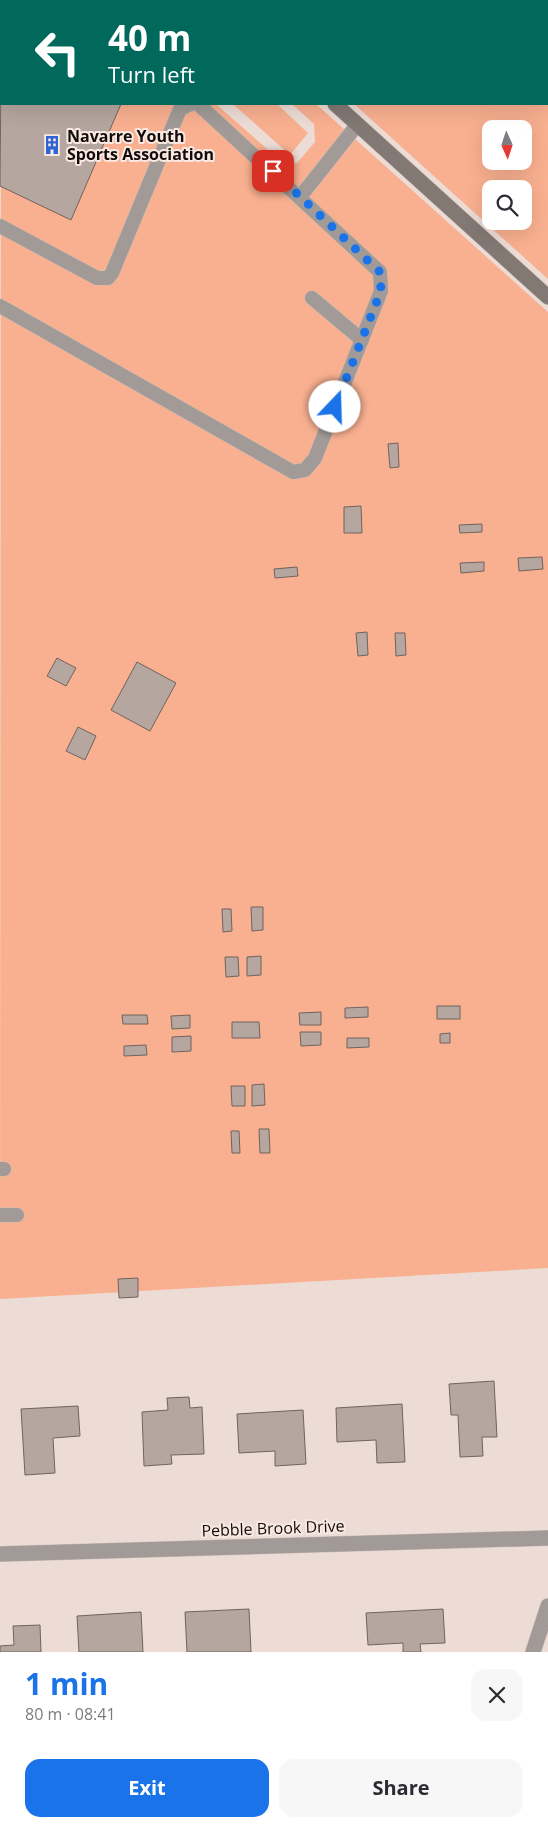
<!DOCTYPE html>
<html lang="en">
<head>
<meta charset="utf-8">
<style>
	body { margin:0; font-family:"Open Sans",sans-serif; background:#f7f7f7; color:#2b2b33; height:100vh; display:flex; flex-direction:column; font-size:19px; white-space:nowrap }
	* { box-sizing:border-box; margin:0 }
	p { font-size:16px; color:#7c7c81 }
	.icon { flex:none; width:28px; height:28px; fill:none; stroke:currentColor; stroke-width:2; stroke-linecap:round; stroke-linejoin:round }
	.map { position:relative; height:1652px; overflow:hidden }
	.drawer { display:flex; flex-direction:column; background:#fff; flex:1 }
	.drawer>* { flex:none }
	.top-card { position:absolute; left:0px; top:0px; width:549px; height:105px; box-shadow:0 5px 20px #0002; background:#00695c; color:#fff; overflow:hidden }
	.needle { width:32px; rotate:177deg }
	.tools { position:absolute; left:482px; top:120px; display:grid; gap:10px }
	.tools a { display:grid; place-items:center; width:50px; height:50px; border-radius:10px; background:#fff; box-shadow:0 5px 20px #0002; font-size:25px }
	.pin { position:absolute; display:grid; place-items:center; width:42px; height:42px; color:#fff; margin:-21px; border-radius:10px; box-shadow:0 2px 8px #0006 }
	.me { position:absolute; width:55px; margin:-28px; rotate:21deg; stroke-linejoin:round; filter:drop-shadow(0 0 4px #0008) }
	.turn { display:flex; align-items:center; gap:18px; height:105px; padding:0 25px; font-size:22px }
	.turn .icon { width:65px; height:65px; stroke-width:2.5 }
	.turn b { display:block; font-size:35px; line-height:42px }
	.round { display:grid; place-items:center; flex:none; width:52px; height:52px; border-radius:15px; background:#f7f7f7 }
	.overview { display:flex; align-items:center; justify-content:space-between; height:85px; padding:0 25px }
	h1 { font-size:30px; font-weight:700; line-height:38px; color:#1a73e8 }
	.cta { display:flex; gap:10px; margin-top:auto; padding:10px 25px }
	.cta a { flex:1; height:58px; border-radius:15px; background:#1a73e8; color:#fff; font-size:20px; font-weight:700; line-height:58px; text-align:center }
	.cta a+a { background:#f7f7f7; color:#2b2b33 }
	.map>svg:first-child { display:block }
</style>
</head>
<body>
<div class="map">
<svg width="548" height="1652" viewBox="0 0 548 1652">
	<rect width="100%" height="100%" fill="#ecdcd5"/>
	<g fill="#f9b090" fill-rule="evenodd">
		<polygon points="0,0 166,0 168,1 1,1 0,44"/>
		<path d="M244 0H548V279L354 104H548V1ZM491 129H524V161H491ZM491 189H524V221H491Z"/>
		<polygon points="1,68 1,104 216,104 284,164 297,163 315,142 314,124 292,104 316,104 548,312 548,1268 0,1299"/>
		<polygon points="233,104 277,104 308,133 290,155"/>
	</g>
	<g fill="#b5a69f" stroke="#71635d">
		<polygon points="1,71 1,104 121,104 71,220 0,186"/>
		<polygon points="398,443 399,467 390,468 388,444"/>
		<polygon points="361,506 362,533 344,533 344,507"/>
		<polygon points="482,524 482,532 460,533 459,525"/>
		<polygon points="542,557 543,569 519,571 518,558"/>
		<polygon points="484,562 484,571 461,573 460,563"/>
		<polygon points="297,567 298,576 275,578 274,569"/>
		<polygon points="367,632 368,655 358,656 356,633"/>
		<polygon points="395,633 405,633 406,655 396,656"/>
		<polygon points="57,658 76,668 66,686 47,676"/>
		<polygon points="137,662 176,683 150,731 111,710"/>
		<polygon points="78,727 96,736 85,760 66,751"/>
		<polygon points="251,907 263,907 263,930 252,931"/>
		<polygon points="222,909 231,909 232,931 223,932"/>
		<polygon points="261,956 261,975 247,976 247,957"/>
		<polygon points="225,957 238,957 239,976 226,977"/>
		<rect x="437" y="1006" width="23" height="13"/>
		<polygon points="368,1007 368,1017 345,1018 345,1008"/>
		<polygon points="321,1012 321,1025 300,1025 299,1013"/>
		<polygon points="122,1015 147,1015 148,1024 123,1024"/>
		<polygon points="190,1015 190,1028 172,1029 171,1016"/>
		<polygon points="232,1022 259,1022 260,1038 232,1038"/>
		<polygon points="300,1032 321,1032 321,1045 301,1046"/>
		<polygon points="450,1033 450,1043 440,1043 440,1034"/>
		<polygon points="191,1036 191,1051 172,1052 172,1037"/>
		<polygon points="347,1038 369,1038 369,1047 347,1048"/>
		<polygon points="146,1045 147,1055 124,1056 124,1046"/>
		<polygon points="264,1084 265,1105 252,1106 252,1085"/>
		<polygon points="231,1086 245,1086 245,1106 232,1106"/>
		<polygon points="259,1129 269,1129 270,1153 260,1153"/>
		<polygon points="231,1131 239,1131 240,1153 232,1153"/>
		<polygon points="138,1278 138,1297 119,1298 118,1279"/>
		<polygon points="494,1381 497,1437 482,1437 483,1456 460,1457 458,1415 451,1415 449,1384"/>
		<polygon points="189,1397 190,1408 202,1407 204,1454 171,1455 172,1464 144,1466 142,1412 168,1410 167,1398"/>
		<polygon points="402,1404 405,1462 377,1463 376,1440 337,1442 336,1408"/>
		<polygon points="78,1406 80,1436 53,1438 55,1473 25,1475 21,1409"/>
		<polygon points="303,1410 306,1464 275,1466 275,1451 239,1453 237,1414"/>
		<polygon points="249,1609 251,1652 187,1652 185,1612"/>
		<polygon points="443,1609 445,1643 420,1644 421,1652 403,1652 403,1643 368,1645 366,1613"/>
		<polygon points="141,1612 143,1652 79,1652 77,1616"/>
		<polygon points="40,1625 41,1652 0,1652 0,1646 14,1645 13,1626"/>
	</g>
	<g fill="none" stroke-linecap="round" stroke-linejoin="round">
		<g stroke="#c9bbb5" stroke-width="15">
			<g id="lane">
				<polyline points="300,197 357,125"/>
				<polyline points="0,226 97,278 108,278 112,273 180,109 191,104"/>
				<polyline points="312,298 362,340"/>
				<polyline points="0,306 293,472 305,470 315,458 381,291 380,272 198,104"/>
				<polyline points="0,1169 4,1169"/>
				<polyline points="0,1215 17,1215"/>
			</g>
		</g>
		<g stroke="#c9bbb5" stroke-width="16">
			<g id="street">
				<polyline points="0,1554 548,1538"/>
				<polyline points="533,1652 548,1606"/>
			</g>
		</g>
		<g stroke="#c9bbb5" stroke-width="16">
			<g id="secondary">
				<polyline points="225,0 226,1"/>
				<polyline points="335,104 548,297"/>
			</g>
		</g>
		<use href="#lane" stroke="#a19a97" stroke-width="14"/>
		<use href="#street" stroke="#a19a97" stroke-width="15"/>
		<use href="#secondary" stroke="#827874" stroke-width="15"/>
	</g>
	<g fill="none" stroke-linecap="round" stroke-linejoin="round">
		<polyline stroke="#1a73e8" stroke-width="9" stroke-dasharray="0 16.2" points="273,171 380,272 381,291 335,407"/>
	</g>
	<defs>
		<g id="building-bare" transform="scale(1.5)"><path d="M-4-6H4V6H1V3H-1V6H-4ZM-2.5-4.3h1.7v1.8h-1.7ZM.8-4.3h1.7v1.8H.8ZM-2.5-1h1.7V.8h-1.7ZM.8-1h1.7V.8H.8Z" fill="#2f64d3" stroke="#f9e9e2" stroke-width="2.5" paint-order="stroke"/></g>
	</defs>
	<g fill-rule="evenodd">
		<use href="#building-bare" x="52" y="145"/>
	</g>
	<g text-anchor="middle" stroke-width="4" stroke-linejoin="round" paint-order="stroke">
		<g font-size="16" font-weight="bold" fill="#110c0a" stroke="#f9e9e2" text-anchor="start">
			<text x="67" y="142">Navarre Youth<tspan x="67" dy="18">Sports Association</tspan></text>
		</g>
		<g font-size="16" fill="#110c0a" stroke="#f9e9e2">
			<text transform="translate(273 1528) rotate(-2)" y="6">Pebble Brook Drive</text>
		</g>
	</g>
</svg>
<div class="tools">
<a><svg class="needle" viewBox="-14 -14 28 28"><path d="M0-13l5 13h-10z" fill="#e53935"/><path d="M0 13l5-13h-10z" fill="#7c7c81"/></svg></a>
<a><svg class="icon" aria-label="search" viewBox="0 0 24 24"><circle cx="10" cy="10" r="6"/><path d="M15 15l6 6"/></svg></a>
</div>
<div class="pin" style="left:273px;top:171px;background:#d93025"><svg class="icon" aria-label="arrive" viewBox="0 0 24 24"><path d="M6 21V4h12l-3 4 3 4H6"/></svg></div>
<svg class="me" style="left:335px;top:407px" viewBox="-20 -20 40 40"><circle r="19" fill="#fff"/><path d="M0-13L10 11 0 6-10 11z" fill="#1a73e8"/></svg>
<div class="top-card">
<div class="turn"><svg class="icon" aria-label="left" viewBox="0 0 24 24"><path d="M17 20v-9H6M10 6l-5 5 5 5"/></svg><div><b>40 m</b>Turn left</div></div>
</div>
</div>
<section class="drawer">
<div class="overview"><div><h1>1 min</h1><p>80 m · 08:41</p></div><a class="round"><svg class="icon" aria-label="close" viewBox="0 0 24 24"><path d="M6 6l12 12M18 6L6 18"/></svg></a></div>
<div class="cta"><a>Exit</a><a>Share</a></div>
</section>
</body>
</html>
